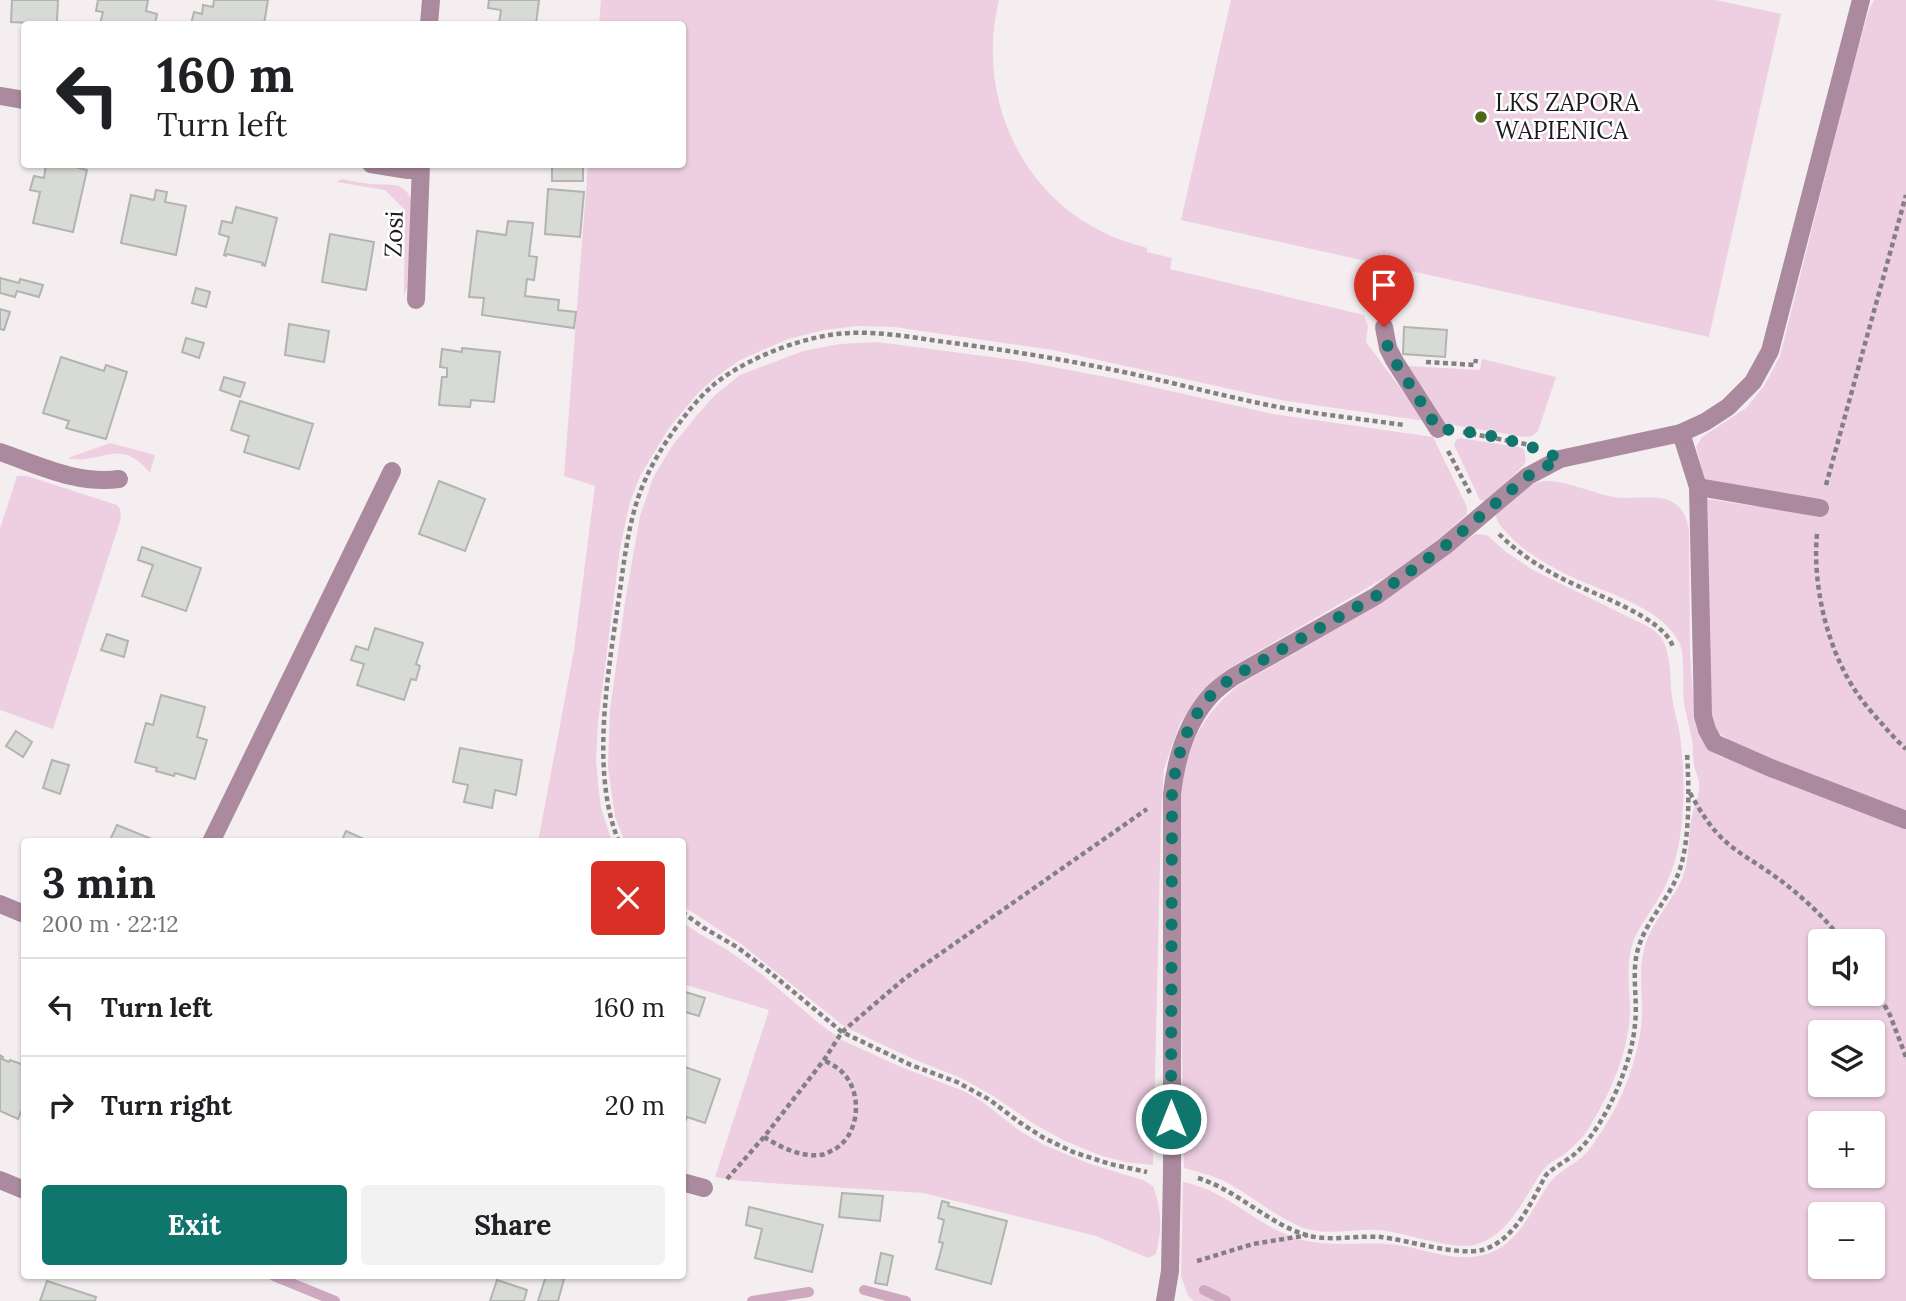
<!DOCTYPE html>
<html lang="en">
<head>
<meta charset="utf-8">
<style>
	body { margin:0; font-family:Lora,serif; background:#f2f2f2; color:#202124; height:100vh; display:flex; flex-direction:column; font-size:26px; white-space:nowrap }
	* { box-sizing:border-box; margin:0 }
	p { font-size:23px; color:#757577 }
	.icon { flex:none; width:38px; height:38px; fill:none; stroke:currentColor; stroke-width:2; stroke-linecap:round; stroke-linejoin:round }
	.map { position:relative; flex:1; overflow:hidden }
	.sheet { position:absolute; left:21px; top:838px; width:665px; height:441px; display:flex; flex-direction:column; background:#fff; border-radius:7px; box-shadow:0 2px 5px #0004 }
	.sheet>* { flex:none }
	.guide { position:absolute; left:21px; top:21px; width:665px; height:147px; border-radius:7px; box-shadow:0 2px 5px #0004; background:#fff; color:#202124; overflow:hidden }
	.controls { position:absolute; left:1808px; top:929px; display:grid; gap:14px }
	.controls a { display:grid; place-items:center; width:77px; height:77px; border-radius:7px; background:#fff; box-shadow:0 2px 5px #0004; font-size:35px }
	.pin { position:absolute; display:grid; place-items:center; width:60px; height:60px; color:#fff; margin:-72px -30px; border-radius:50% 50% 50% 0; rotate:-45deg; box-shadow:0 0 7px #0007 }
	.pin .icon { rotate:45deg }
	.me { position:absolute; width:77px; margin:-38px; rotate:0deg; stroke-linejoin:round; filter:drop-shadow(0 0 5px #0008) }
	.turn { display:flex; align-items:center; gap:24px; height:147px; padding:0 21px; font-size:32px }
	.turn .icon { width:91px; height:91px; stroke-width:2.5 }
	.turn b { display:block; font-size:49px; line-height:60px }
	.round { display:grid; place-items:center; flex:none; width:74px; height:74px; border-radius:7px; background:#f2f2f2 }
	.summary { display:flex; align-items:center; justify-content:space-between; height:119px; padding:0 21px }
	h1 { font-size:42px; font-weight:700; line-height:52px }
	.cta { display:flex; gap:14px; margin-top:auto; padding:14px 21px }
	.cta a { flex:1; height:80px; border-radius:7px; background:#0f766e; color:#fff; font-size:28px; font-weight:700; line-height:80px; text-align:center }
	.cta a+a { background:#f2f2f2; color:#202124 }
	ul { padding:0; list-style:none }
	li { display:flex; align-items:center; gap:21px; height:98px; padding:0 21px; border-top:2px solid #e0e0e0 }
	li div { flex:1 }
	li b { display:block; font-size:26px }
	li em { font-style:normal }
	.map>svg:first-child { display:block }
</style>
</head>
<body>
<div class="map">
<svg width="1906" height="1301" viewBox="0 0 1906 1301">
	<rect width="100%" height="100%" fill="#f4eef1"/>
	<g fill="#edcfe1" fill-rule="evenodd">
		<path d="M601 0H999C977 89 1015 186 1097 229 1113 238 1130 243 1147 248V252L1172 258 1170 269 1364 315 1368 326 1366 342 1425 421 1280 400 1053 350 894 327 858 326 824 330 788 339 740 360 717 376 698 393 669 428 640 476 630 502 620 548 598 723 596 759 598 783 601 808 612 842H538L574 650 595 486 564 476 588 165 682 164V24H599Z"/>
		<polygon points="1231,0 1716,0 1781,14 1709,337 1181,220"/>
		<path d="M1874 0H1906V1301H1194L1188 1296 1181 1276 1183 1182C1228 1191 1253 1223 1293 1237 1328 1250 1367 1239 1404 1246 1430 1251 1456 1262 1483 1255 1517 1247 1531 1211 1548 1185 1557 1172 1570 1167 1582 1157 1588 1152 1593 1145 1597 1138 1621 1105 1639 1059 1642 1017 1643 994 1638 972 1644 950 1650 924 1671 903 1682 879 1691 857 1687 834 1693 812 1696 800 1700 796 1699 782 1698 776 1695 771 1694 765 1693 756 1693 748 1692 740 1690 728 1686 716 1684 703 1682 686 1686 656 1679 642 1660 606 1605 593 1570 576 1549 566 1524 552 1509 535 1503 528 1497 524 1496 515 1508 504 1523 487 1539 482 1559 477 1593 494 1614 497 1630 500 1654 494 1668 500 1682 505 1686 516 1689 529L1690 654 1693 692 1699 721 1708 748 1723 758 1727 738C1722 736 1717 733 1715 728 1709 716 1711 698 1710 685 1707 623 1710 561 1707 499L1753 506 1756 488 1705 480 1696 447 1702 437 1746 408 1764 386 1780 356 1855 57 1869 10ZM1820 942H1872V994H1820ZM1820 1032H1872V1085H1820ZM1820 1124H1872V1176H1820ZM1820 1214H1872V1267H1820Z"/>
		<path d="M342 179C351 181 361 183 370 184 389 186 404 179 412 202L407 287 404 296 405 210 385 190 336 182Z"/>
		<polygon points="877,342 1021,361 1117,379 1273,414 1433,437 1467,507 1467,514 1440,538 1391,574 1226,670 1204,690 1180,723 1164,769 1161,819 1153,1165 1125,1162 1099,1155 1065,1141 1034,1124 992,1095 961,1078 913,1059 845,1027 741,944 683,906 682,842 625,842 615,817 608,767 610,710 625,602 640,516 653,478 672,446 697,415 715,395 740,375 803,351 840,344"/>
		<polygon points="1482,359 1556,377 1538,431 1532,436 1525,437 1441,423 1408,366 1480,370"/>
		<polygon points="1459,438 1519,447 1524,449 1526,460 1524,465 1490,499 1485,501 1480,500 1454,445 1456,440"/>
		<path d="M110 443 155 455 150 473C119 435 101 466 68 458Z"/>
		<polygon points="17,476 27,476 117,505 120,509 121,518 53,729 0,710 0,529"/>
		<path d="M1475 534 1487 535 1506 552 1533 570 1647 626C1655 631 1662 636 1665 645 1671 661 1670 681 1672 697 1674 713 1680 728 1681 744 1685 779 1685 826 1675 860 1671 874 1666 886 1658 899 1649 915 1635 931 1631 949 1626 970 1630 992 1630 1013 1628 1055 1609 1096 1587 1131 1581 1139 1573 1147 1565 1154 1556 1160 1547 1163 1541 1173 1523 1200 1508 1237 1474 1245 1453 1250 1405 1233 1380 1230 1355 1228 1326 1237 1301 1227 1274 1216 1251 1195 1224 1181 1211 1175 1198 1172 1184 1168L1178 828C1181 767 1189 725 1239 685L1380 604Z"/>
		<path d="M682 922 700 934 726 949 760 973 821 1025 842 1040 901 1067 966 1092 984 1103 1020 1131 1044 1145 1090 1164 1143 1180 1153 1186C1162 1210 1162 1229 1156 1254L1148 1258 1096 1236 923 1193 741 1181 715 1177 769 1010 683 984Z"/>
	</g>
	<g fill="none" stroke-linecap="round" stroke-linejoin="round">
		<g stroke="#cda8bf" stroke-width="10">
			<polyline points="274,1276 335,1301"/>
			<polyline points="864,1290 906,1301"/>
			<polyline points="1204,1290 1226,1301"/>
			<polyline points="752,1301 809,1292"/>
		</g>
	</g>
	<g fill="#d7dad5" stroke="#b1b4af" stroke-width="2">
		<polygon points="12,0 58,0 57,22 61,23 61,24 31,24 32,23 11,22"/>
		<polygon points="98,0 148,0 146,11 157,14 155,24 100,24 103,12 96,11"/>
		<polygon points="214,0 268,0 264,24 191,24 194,12 202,14 203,5 213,7"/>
		<polygon points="489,0 539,0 536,24 499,24 501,10 488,8"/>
		<polygon points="46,164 64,164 87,170 73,232 33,223 40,192 30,190 34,176 44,178"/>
		<rect x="552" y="164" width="31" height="17"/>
		<polygon points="548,189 584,192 580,237 545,234"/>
		<polygon points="156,190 167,192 165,202 186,206 176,255 121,243 131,195 154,200"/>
		<polygon points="236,207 277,218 265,266 262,265 263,263 227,254 226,256 224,255 229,237 219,234 222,221 232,223"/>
		<polygon points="508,221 533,223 529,256 537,257 534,280 527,279 525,296 559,300 558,310 576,312 574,328 482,315 484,298 469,297 477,231 506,235"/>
		<polygon points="330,234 374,242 366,290 322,282"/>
		<polygon points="0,278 19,283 20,279 43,285 39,297 17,291 15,297 0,293"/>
		<polygon points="196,288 210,292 206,307 192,303"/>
		<polygon points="0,309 10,312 4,330 0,329"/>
		<polygon points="289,324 329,331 324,362 285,355"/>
		<polygon points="1404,327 1447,330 1445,357 1403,354"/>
		<polygon points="186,338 204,343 199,358 182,352"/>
		<polygon points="462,348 500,352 494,402 471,400 470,407 439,405 442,377 447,377 447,368 440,367 442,349 462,352"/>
		<polygon points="61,357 104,371 106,365 127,372 106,439 66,428 69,421 43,413"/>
		<polygon points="224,377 245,383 240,397 220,390"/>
		<polygon points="240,401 313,424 299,469 244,452 249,436 231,430"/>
		<polygon points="439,481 485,499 465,551 419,534"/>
		<polygon points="142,547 201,568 186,611 142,596 153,565 138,560"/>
		<polygon points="375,628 423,643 416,664 420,666 416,680 411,679 404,700 357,685 364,664 351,660 356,646 368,650"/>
		<polygon points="107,634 128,641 124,657 101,650"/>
		<polygon points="161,695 205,707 197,737 207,740 195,779 175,773 174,776 156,771 157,768 135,762 146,723 153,725"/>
		<polygon points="16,731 32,742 23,757 6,746"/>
		<polygon points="460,748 522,760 516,795 495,790 492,808 464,802 468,785 453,782"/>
		<polygon points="52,760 69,765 60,794 43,788"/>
		<polygon points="117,825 159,842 109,842"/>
		<polygon points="346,831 366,840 365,842 341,842"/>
		<polygon points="682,991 705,998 699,1016 682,1011"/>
		<polygon points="0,1055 3,1057 2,1059 9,1062 10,1060 24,1065 24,1105 18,1119 0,1111"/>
		<polygon points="682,1066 720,1079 705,1123 687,1117 683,1127"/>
		<polygon points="842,1193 883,1196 880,1221 839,1217"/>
		<polygon points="942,1201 949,1203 948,1206 1007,1221 991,1284 936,1269 943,1243 939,1242 944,1220 938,1218"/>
		<polygon points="749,1207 823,1225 812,1272 755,1258 762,1229 746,1225"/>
		<polygon points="881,1253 893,1256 887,1285 875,1283"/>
		<polygon points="546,1276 553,1276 564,1279 558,1301 538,1301"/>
		<polygon points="497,1280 527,1290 524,1301 490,1301"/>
		<polygon points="47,1281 96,1297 95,1301 40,1301"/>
	</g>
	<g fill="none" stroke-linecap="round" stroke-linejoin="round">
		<g stroke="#848082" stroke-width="4.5" stroke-dasharray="5 3.5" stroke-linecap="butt">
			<polyline points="1426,362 1475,365 1476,359"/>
			<polyline points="1463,432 1530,445"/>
			<polyline points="1448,451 1470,493"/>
			<polyline points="1826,485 1906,195"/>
			<path d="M1499 534C1518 553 1541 568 1565 580 1593 594 1664 617 1673 647"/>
			<path d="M1817 534C1812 586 1828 653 1859 696 1866 706 1875 716 1883 725 1890 733 1898 742 1906 749"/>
			<path d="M1690 793C1698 807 1706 821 1717 833 1733 851 1754 861 1773 875 1800 894 1823 916 1844 942"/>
			<path d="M619 842C587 765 612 655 622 575 627 541 632 507 647 476 659 449 688 408 710 388 739 362 791 341 830 335 873 328 918 339 961 344 1011 351 1060 359 1109 369 1164 380 1218 395 1273 406 1316 414 1361 419 1404 425"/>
			<polyline points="682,912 704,928 737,947 766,969 842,1032 911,1065 957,1082 990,1100 1019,1122 1044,1138 1073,1152 1110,1164 1147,1172"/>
			<polyline points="1872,983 1890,1015 1906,1057"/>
			<path d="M764 1137C780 1147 800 1157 820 1155 825 1155 830 1151 835 1149 860 1134 863 1092 842 1072 838 1067 830 1064 824 1060"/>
			<path d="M1198 1178C1237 1190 1267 1223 1306 1235 1330 1242 1357 1235 1381 1237 1408 1240 1457 1256 1482 1250 1515 1241 1531 1202 1546 1175 1556 1165 1570 1160 1580 1149 1607 1121 1632 1063 1635 1024 1638 999 1631 973 1638 949 1645 924 1665 903 1676 879 1691 848 1689 787 1687 752"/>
			<polyline points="727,1179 764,1137 824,1060 842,1032 904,979 1147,809"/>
			<polyline points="1197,1261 1253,1244 1308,1235"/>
		</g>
		<g stroke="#ab899e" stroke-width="18">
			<polyline points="429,24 431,0"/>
			<polyline points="0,96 24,100"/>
			<polyline points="371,164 408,170 420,170"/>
			<polyline points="416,300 421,164"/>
			<polyline points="1384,327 1388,348 1394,360 1438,429"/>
			<polyline points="1681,433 1698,487 1703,716 1707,730 1714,743 1771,768 1906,820"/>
			<path d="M0 452C38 465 78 485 119 479"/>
			<polyline points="1698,487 1820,508"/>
			<polyline points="211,842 392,471"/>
			<polyline points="0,904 24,914"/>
			<polyline points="0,1180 24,1190"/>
			<polyline points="682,1182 704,1188"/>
			<path d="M1165 1301 1170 1271 1172 1173V794C1176 758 1186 722 1212 694 1218 688 1226 682 1233 677L1376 596 1445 546 1528 476 1560 459 1681 433 1705 422 1728 407 1753 382 1770 351 1861 0"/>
		</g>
	</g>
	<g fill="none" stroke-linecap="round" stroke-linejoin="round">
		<path stroke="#0f766e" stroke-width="12" stroke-dasharray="0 21.6" d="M1171 1119 1172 794C1176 758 1186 722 1212 694 1218 688 1226 682 1233 677L1376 596 1445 546 1528 476 1560 459C1522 440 1480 432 1438 429L1394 360 1388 348 1384 327"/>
	</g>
	<circle fill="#4e681a" stroke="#fff" stroke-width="2.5" cx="1481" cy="117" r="7"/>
	<g text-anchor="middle" stroke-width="5" stroke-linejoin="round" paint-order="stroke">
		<g font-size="24" fill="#1c1a1c" stroke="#fff" text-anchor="start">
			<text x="1495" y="111">LKS ZAPORA<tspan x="1495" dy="28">WAPIENICA</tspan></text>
		</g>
		<g font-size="24" fill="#1c1a1c" stroke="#fff">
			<text transform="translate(394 234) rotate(-88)" y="8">Zosi</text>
		</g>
	</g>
</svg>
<div class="controls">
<a><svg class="icon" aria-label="sound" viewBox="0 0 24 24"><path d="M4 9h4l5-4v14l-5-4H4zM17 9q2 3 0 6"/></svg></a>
<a><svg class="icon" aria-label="layers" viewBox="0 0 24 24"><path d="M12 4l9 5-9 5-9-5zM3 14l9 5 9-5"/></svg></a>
<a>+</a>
<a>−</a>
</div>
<div class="pin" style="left:1384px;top:327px;background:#d93025"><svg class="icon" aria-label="arrive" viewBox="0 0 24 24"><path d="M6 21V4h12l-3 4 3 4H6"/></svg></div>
<svg class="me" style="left:1171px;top:1119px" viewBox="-20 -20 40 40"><circle r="17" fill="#0f766e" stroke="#fff" stroke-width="3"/><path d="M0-11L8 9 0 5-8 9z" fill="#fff"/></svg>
<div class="guide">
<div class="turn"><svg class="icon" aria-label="left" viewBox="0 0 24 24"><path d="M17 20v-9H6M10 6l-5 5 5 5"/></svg><div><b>160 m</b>Turn left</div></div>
</div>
<section class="sheet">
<div class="summary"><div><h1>3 min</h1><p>200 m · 22:12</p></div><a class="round" style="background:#d93025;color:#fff"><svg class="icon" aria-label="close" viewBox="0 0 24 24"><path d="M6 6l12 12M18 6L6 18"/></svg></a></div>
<ul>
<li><svg class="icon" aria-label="left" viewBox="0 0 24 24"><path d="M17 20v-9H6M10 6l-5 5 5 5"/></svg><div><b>Turn left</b></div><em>160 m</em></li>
<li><svg class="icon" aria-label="right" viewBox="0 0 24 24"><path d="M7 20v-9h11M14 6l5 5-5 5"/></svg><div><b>Turn right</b></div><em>20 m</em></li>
</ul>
<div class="cta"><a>Exit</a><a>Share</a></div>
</section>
</div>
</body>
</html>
